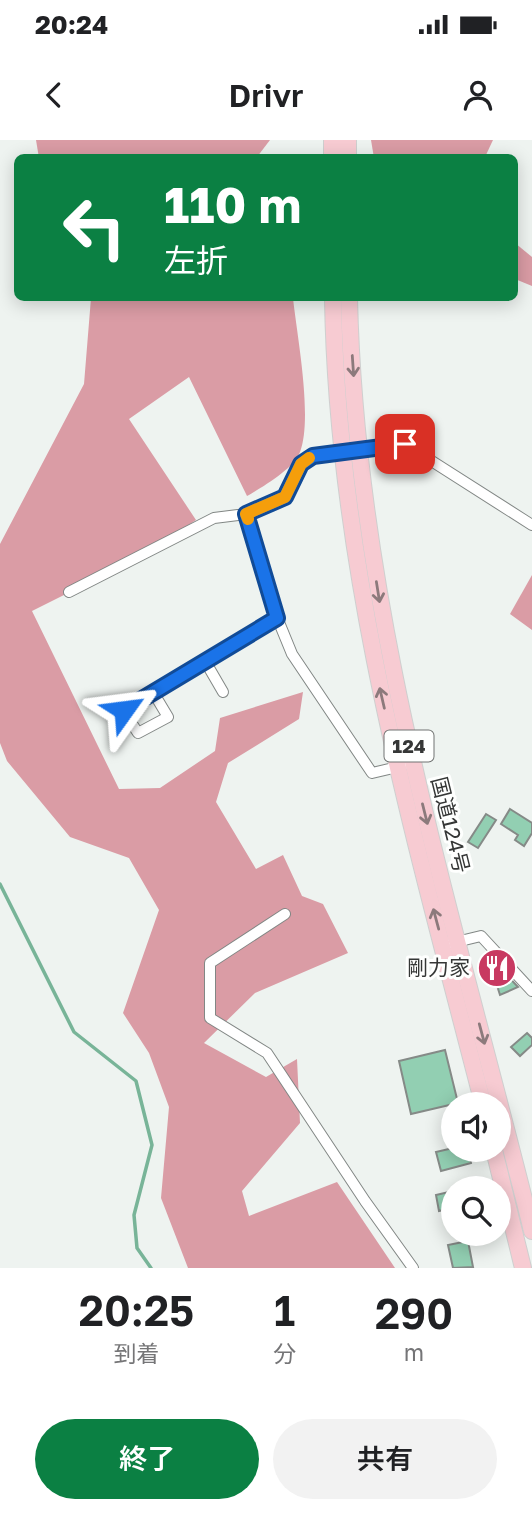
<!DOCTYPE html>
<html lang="ja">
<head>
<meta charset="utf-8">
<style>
	body { margin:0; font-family:"Golos Text","Noto Sans JP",sans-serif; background:#f2f2f2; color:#202124; height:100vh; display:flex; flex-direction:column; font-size:26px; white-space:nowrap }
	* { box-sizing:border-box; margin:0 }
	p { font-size:23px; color:#757577 }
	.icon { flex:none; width:38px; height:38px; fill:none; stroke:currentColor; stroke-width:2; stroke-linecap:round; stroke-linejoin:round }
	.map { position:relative; height:1128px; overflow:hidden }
	.details { display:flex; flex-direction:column; background:#fff; flex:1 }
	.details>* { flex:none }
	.banner { position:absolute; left:14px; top:14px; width:504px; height:147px; border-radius:10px; box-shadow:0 4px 18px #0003; background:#0b8043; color:#fff; overflow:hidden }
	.controls { position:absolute; left:441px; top:952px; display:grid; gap:14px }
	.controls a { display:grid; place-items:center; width:70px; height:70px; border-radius:50%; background:#fff; box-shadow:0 4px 18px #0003; font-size:35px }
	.pin { position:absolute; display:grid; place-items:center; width:60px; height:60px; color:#fff; margin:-30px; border-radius:14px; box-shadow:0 4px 10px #0006 }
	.me { position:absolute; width:77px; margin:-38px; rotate:59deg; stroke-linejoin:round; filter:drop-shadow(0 0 5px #0008) }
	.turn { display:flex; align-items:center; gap:24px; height:147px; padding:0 35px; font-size:32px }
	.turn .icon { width:91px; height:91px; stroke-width:2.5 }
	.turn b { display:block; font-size:49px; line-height:60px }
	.eta { display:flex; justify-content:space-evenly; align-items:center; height:119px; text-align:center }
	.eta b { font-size:42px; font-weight:600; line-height:49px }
	.cta { display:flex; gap:14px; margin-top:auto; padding:14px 35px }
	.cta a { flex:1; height:80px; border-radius:42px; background:#0b8043; color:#fff; font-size:28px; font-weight:600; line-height:80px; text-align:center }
	.cta a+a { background:#f2f2f2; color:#202124 }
	.status { display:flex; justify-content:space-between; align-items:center; height:49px; padding:0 35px; background:#fff; direction:ltr }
	.status svg { height:19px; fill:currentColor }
	header { display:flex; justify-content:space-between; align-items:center; height:91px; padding:0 35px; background:#fff; font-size:32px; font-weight:600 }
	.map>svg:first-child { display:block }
</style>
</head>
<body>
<div class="status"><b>20:24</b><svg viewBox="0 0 49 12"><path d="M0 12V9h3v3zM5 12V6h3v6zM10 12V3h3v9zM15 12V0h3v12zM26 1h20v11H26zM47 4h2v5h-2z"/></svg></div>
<header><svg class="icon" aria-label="back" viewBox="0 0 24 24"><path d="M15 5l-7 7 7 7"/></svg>Drivr<svg class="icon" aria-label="person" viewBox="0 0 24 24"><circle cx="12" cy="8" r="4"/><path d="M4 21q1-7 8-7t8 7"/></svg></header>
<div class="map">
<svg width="532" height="1128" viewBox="0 0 532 1128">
	<rect width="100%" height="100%" fill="#eef3f0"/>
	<g fill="#da9ca5">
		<polygon points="36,0 270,0 257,17 39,18"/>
		<polygon points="371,0 493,0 485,17 374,18"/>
		<polygon points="515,103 532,117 532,146 515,139"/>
		<path d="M91 158H293C297 196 313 278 300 312 295 328 261 348 247 356L189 237 129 279 196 380 144 415 32 471 119 649 160 648 215 611 220 578 303 552 299 579 228 623 216 662 256 729 283 715 302 756 323 764 348 813 255 853 204 903 266 937 297 919 300 983 242 1051 249 1076 337 1042 395 1128H188L161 1058 169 967 149 913 123 873 159 770 129 718 70 697 7 621 0 603V404L84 244Z"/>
		<polygon points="532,435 532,490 510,474"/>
	</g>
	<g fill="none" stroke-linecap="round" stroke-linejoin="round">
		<polyline stroke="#78b498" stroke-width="3.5" points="0,744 74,892 136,941 152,1005 134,1075 137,1108 151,1128"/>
	</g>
	<g fill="#92cfb2" stroke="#858a87" stroke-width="2">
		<polygon points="510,669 532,683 532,693 524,706 515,700 518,695 501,684"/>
		<polygon points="486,674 496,680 478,708 468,702"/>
		<polygon points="487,814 518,847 500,855"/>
		<polygon points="527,893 532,898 532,905 520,916 511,907"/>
		<polygon points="445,910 458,963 411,974 399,921"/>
		<polygon points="453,1008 453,1010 468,1010 471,1023 441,1031 436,1012"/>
		<polygon points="453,1051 453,1068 439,1071 436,1055"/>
		<polygon points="468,1101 473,1127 453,1128 448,1105"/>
	</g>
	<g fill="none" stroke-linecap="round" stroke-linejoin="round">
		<g stroke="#828785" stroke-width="12">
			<g id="minor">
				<polyline points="405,304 532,385"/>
				<polyline points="246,374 285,357 301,324 313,316"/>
				<polyline points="69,452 214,378 246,374 276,475 292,514 372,633 402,626"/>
				<polyline points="205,521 223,552"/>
				<polyline points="153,552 168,577 138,593 123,570 277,478"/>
				<polyline points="285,774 210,823 210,878 267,913 365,1061 413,1128"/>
				<polyline points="452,803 481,796 532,851"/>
			</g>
		</g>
		<g stroke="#cfcfcf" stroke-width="18">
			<g id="trunk">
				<polyline points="332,18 332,0"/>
				<polyline points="348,18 348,0"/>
				<path d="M333 158C337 433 415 699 483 964"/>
				<path d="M349 158C356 478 456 783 532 1091"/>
				<polyline points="494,1010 523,1128"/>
			</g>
		</g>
		<use href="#minor" stroke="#fff" stroke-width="10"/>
		<use href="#trunk" stroke="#f7cbd2" stroke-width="16"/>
		<g stroke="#828785" stroke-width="12" stroke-linecap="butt">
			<polyline id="minor-bridge" points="313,316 405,304"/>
		</g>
		<use href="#minor-bridge" stroke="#fff" stroke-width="10"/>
	</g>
	<defs><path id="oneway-shaft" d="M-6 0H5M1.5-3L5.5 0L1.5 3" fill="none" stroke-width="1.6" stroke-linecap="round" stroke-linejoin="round" transform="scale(1.75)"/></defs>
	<g stroke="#8c7a7c">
		<use href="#oneway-shaft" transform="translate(353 226) rotate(86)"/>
		<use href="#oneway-shaft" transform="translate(378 452) rotate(81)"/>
		<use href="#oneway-shaft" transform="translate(382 558) rotate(-103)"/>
		<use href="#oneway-shaft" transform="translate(425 674) rotate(76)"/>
		<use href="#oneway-shaft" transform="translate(436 779) rotate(-105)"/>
		<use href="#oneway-shaft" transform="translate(482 894) rotate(75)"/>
	</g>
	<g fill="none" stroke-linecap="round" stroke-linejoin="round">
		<g stroke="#114b97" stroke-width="18">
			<polyline id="route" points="124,570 277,478 246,374 285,357 301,324 313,316 405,304"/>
		</g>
		<use href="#route" stroke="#1a73e8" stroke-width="12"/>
		<polyline stroke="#f59e0b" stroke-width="12" points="248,379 246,374 285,357 301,324 309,318"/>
	</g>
	<defs>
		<g id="restaurant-disc" transform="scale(2.0125)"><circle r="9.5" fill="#c83961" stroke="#fefffe"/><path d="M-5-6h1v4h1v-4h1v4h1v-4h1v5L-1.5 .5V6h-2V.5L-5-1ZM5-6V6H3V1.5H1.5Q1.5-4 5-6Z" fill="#fff"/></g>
	</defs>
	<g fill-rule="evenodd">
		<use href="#restaurant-disc" x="497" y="828"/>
	</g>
	<g text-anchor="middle" stroke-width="6" stroke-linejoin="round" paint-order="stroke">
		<rect fill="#fefffe" stroke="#717372" stroke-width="2" x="384.5" y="590.5" width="49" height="31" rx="5"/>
		<g font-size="19" font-weight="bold" fill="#353736">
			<text x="409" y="613">124</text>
		</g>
		<g font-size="21" fill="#353736" stroke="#fefffe">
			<text transform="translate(450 685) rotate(76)" y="7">国道124号</text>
		</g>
		<g font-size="21" fill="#353736" stroke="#fefffe" text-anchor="end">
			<text x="470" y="835">剛力家</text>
		</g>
	</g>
</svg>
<div class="controls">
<a><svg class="icon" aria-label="sound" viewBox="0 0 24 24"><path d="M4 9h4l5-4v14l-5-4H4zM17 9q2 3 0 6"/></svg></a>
<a><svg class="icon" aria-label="search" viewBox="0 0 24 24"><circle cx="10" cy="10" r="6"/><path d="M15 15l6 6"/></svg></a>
</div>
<div class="pin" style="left:405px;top:304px;background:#d93025"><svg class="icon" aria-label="arrive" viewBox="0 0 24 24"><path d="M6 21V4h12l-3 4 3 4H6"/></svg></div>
<svg class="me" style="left:124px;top:570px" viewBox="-20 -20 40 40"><path d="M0-17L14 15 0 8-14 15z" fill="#1a73e8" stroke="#fff" stroke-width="4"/></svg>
<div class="banner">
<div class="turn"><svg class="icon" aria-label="left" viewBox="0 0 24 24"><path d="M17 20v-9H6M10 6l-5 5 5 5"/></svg><div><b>110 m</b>左折</div></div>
</div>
</div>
<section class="details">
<div class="eta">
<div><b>20:25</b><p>到着</p></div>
<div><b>1</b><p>分</p></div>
<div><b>290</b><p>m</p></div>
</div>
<div class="cta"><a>終了</a><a>共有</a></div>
</section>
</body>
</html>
